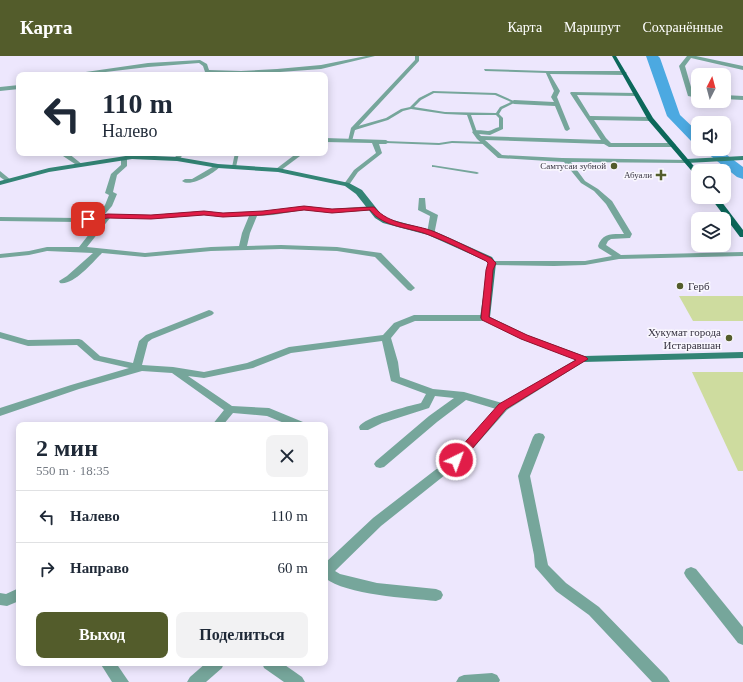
<!DOCTYPE html>
<html lang="ru">
<head>
<meta charset="utf-8">
<style>
	body { margin:0; font-family:Georgia,serif; background:#f2f2f3; color:#1f2937; height:100vh; display:flex; flex-direction:column; font-size:15px; white-space:nowrap }
	* { box-sizing:border-box; margin:0 }
	p { font-size:13px; color:#747a83 }
	.icon { flex:none; width:22px; height:22px; fill:none; stroke:currentColor; stroke-width:2; stroke-linecap:round; stroke-linejoin:round }
	.map { position:relative; flex:1; overflow:hidden }
	.side { position:absolute; left:16px; top:366px; width:312px; height:244px; display:flex; flex-direction:column; background:#fff; border-radius:8px; box-shadow:0 2px 10px #0003 }
	.side>* { flex:none }
	.banner { position:absolute; left:16px; top:16px; width:312px; height:84px; border-radius:8px; box-shadow:0 2px 10px #0003; background:#fff; color:#1f2937; overflow:hidden }
	.needle { width:26px; rotate:6deg }
	.controls { position:absolute; left:691px; top:12px; display:grid; gap:8px }
	.controls a { display:grid; place-items:center; width:40px; height:40px; border-radius:8px; background:#fff; box-shadow:0 2px 10px #0003; font-size:20px }
	.pin { position:absolute; display:grid; place-items:center; width:34px; height:34px; color:#fff; margin:-17px; border-radius:8px; box-shadow:0 2px 6px #0006 }
	.me { position:absolute; width:44px; margin:-22px; rotate:42deg; stroke-linejoin:round; filter:drop-shadow(0 0 3px #0008) }
	.turn { display:flex; align-items:center; gap:14px; height:84px; padding:0 20px; font-size:18px }
	.turn .icon { width:52px; height:52px; stroke-width:2.5 }
	.turn b { display:block; font-size:28px; line-height:34px }
	.round { display:grid; place-items:center; flex:none; width:42px; height:42px; border-radius:8px; background:#f2f2f3 }
	.headline { display:flex; align-items:center; justify-content:space-between; height:68px; padding:0 20px }
	h1 { font-size:24px; font-weight:800; line-height:30px }
	.primary-button { display:flex; gap:8px; margin-top:auto; padding:8px 20px }
	.primary-button a { flex:1; height:46px; border-radius:8px; background:#535c2b; color:#fff; font-size:16px; font-weight:800; line-height:46px; text-align:center }
	.primary-button a+a { background:#f2f2f3; color:#1f2937 }
	ul { padding:0; list-style:none }
	li { display:flex; align-items:center; gap:12px; height:52px; padding:0 20px; border-top:1px solid #e0e1e3 }
	li div { flex:1 }
	li b { display:block; font-size:15px }
	li em { font-style:normal }
	header { display:flex; align-items:center; gap:24px; box-sizing:border-box; height:56px; padding:0 20px; background:#535c2b; color:#fff }
	header strong { font-size:19px }
	nav { display:flex; gap:22px; margin-inline-start:auto; font-size:14px }
	.map>svg:first-child { display:block }
</style>
</head>
<body>
<header>
<strong>Карта</strong>
<nav><a>Карта</a><a>Маршрут</a><a>Сохранённые</a></nav>
</header>
<div class="map">
<svg width="743" height="626" viewBox="0 0 743 626">
	<rect width="100%" height="100%" fill="#ede7fd"/>
	<g fill="#cedc9f">
		<polygon points="679,240 743,240 743,265 693,265"/>
		<polygon points="692,316 743,316 743,415 738,415"/>
	</g>
	<g fill="none" stroke-linecap="round" stroke-linejoin="round">
		<g fill="#4ca9e1" fill-rule="evenodd">
			<polygon points="646,0 658,0 660,2 680,59 698,76 698,88 693,87 667,60"/>
			<polygon points="702,93 719,93 743,111 743,123 737,121"/>
		</g>
		<g fill="#76a69b" fill-rule="evenodd">
			<polygon points="484,13 547,15 549,16 547,17 485,15"/>
			<path d="M433 35 496 37 516 46 502 53 499 58 503 62V72L501 73 499 72V62L496 59H471L477 76 475 77 473 76 467 59 445 58 411 53 403 55 388 64 355 74 352 85 350 86 348 85 351 72 386 62 401 53 410 51 419 42ZM434 37 495 39 511 46 500 51 496 57 445 56 414 51 421 44Z"/>
			<polygon points="384,85 439,87 452,85 486,86 488,87 486,88 452,87 439,89 386,87 384,86"/>
			<polygon points="235,97 239,97 236,111 234,112 232,111"/>
			<polygon points="432,109 477,116 479,117 477,118 434,111 432,111"/>
		</g>
		<g fill="#76a69b" fill-rule="evenodd">
			<polygon points="366,0 375,0 321,13 280,16 281,19 275,19 275,17 219,19 205,16 203,10 199,7 148,11 80,19 65,19 148,7 200,4 207,8 209,14 241,15 277,13 321,9"/>
			<polygon points="415,0 419,0 419,5 355,74 351,74 351,72 415,4"/>
			<polygon points="687,0 696,0 743,10 743,14 691,2 685,10 693,38 698,38 698,42 688,40 679,10"/>
			<polygon points="545,15 624,15 627,17 624,19 550,18 560,35 557,41 570,73 567,75 565,74 555,50 514,48 511,46 514,44 554,46 551,41 554,35"/>
			<polygon points="19,29 19,33 0,35 0,31"/>
			<path d="M571 36 637 37V39L635 40 577 39 590 60 650 61 653 63 650 65 594 64 606 82 611 87H673L676 89 673 91H609L604 88 485 84 502 99 562 102 689 104V106L687 107 571 106 585 125 598 133 612 145 632 178 630 182 611 183 608 185 606 189 621 199 743 196V200L619 203 585 209 554 210 489 209 488 207 489 205H585L612 200 599 192 598 190C602 177 612 178 624 178L606 148 594 135 581 127 564 106 498 102 477 83 472 76C477 73 482 75 488 75 493 75 497 70 503 71V73L490 79 479 78 481 80 601 84C591 68 580 53 570 37Z"/>
			<polygon points="724,39 743,40 743,44 724,43"/>
			<polygon points="325,82 386,84 389,86 386,88 379,88 382,97 381,98 358,116 349,129 347,130 344,128 354,114 376,97 372,87 325,86"/>
			<polygon points="45,97 68,97 83,109 78,110 63,100 49,100"/>
			<polygon points="178,97 184,97 179,104 175,104 174,103"/>
			<polygon points="297,97 304,97 280,115 276,115 276,113"/>
			<path d="M124 101 127 103V110L117 119 113 136 117 138 112 150 105 158 151 159 204 155 223 157 273 155 304 150 332 153 372 150 376 152 375 154 332 157 304 154 273 159 257 160 250 177 247 190 281 189 337 191 381 197 415 232 411 235 408 234 375 201 337 195 281 193 211 195 145 201 102 197C93 206 73 230 60 227L59 225 67 220 93 197 47 195 29 199 0 202V198L29 195 47 191H79L101 163 78 166 0 165V161L78 162 96 159 105 149 109 139 105 137 111 118 121 109V103ZM204 159 223 161 249 160 242 177 239 190 211 191 145 197 87 191 110 162 151 163Z"/>
			<path d="M216 109 221 110C214 117 191 132 182 125L185 123H192Z"/>
			<polygon points="0,115 11,124 11,126 7,126 0,121"/>
			<polygon points="419,142 425,142 426,153 438,159 434,179 431,179 427,177 430,160 418,154"/>
			<path d="M209 254 212 255 214 257 212 259 152 283 148 286 142 309 173 311 204 316 247 307 289 291 383 279 394 267 414 259H485L490 262 485 265H415L400 271 391 282 398 306 400 321 433 333 464 336 502 347 580 301H586L588 303 507 354 460 407 381 470 335 515 340 518 377 527 436 533 441 535 443 539 441 543 436 545C408 542 346 539 325 522V507L373 462 452 401 496 353 466 344 437 366 384 411 380 412 376 411 374 408 376 405 429 360 454 342 435 340 429 352 382 367 368 374H360L359 371C364 361 409 350 421 347L426 338 391 325 382 285 291 297 253 312 204 322 188 320 232 350 269 352 303 366 304 369H289L267 360 233 357 223 369H212L224 354 172 317 142 315 79 333 0 360V352L71 329 129 312 94 304 77 289 28 290 0 282V276L28 284 79 283 82 284 100 300 133 307 139 285 146 279Z"/>
			<polygon points="539,377 543,378 545,381 530,420 548,509 566,527 599,551 667,621 670,626 652,626 589,559 556,535 535,511 534,499 518,420 533,381 535,378"/>
			<polygon points="691,511 696,513 743,571 743,589 738,587 686,521 684,517 686,513"/>
			<polygon points="19,532 19,545 7,550 0,549 0,537 6,538"/>
			<polygon points="100,607 116,607 129,626 112,626"/>
			<polygon points="206,607 224,607 222,612 206,626 187,626 190,621"/>
			<polygon points="262,607 282,607 302,621 305,626 284,626 264,612"/>
			<polygon points="492,617 497,619 500,624 499,626 456,626 459,621 464,619"/>
		</g>
		<g fill="#338475" fill-rule="evenodd">
			<polygon points="132,99 177,101 218,108 278,112 349,127 362,134 381,158 389,163 434,175 492,201 496,207 490,261 527,279 584,300 743,296 743,302 583,306 521,283 480,262 488,207 486,205 428,179 383,167 375,162 356,138 345,130 278,116 218,112 177,105 132,103 49,116 0,129 0,125 49,112"/>
			<polygon points="743,100 743,104 687,107 684,105 687,103"/>
		</g>
		<g fill="#0c685a" fill-rule="evenodd">
			<polygon points="612,0 616,0 653,62 698,115 698,121 696,120 648,64"/>
			<polygon points="710,141 718,141 743,174 743,181 740,181"/>
		</g>
	</g>
	<path fill="#e11d48" stroke="#92132f" d="M304 150 332 153 374 151C390 170 413 167 435 176 454 184 472 193 491 202L496 207 493 214 489 261 527 279 586 301 588 303 506 353 460 407H452L451 404 452 401 499 348 576 304 521 283 482 264 481 262 486 214 488 207 486 205C467 196 448 186 429 179 409 171 384 172 370 154L332 157 304 154 263 159 223 161 204 159 151 163 108 162 88 165 84 163 88 161 108 158 151 159 204 155 223 157 263 155Z"/>
	<g fill="#535c2b" stroke="#f9f7fe" stroke-width="1.5">
		<circle cx="614" cy="110" r="4"/>
		<path d="M659 113h4v4h4v4h-4v4h-4v-4h-4v-4h4z"/>
		<circle cx="680" cy="230" r="4"/>
		<circle cx="729" cy="282" r="4"/>
	</g>
	<g text-anchor="middle" stroke-width="3" stroke-linejoin="round" paint-order="stroke">
		<g font-size="9" fill="#363240" stroke="#f9f7fe" text-anchor="end">
			<text x="606" y="113">Самтусаи зубной</text>
			<text x="652" y="122">Абуали</text>
		</g>
		<g font-size="11" fill="#363240" stroke="#f9f7fe" text-anchor="start">
			<text x="688" y="234">Герб</text>
			<text x="721" y="280" text-anchor="end">Хукумат города<tspan x="721" dy="13">Истаравшан</tspan></text>
		</g>
	</g>
</svg>
<div class="controls">
<a><svg class="needle" viewBox="-14 -14 28 28"><path d="M0-13l5 13h-10z" fill="#e53935"/><path d="M0 13l5-13h-10z" fill="#747a83"/></svg></a>
<a><svg class="icon" aria-label="sound" viewBox="0 0 24 24"><path d="M4 9h4l5-4v14l-5-4H4zM17 9q2 3 0 6"/></svg></a>
<a><svg class="icon" aria-label="search" viewBox="0 0 24 24"><circle cx="10" cy="10" r="6"/><path d="M15 15l6 6"/></svg></a>
<a><svg class="icon" aria-label="layers" viewBox="0 0 24 24"><path d="M12 4l9 5-9 5-9-5zM3 14l9 5 9-5"/></svg></a>
</div>
<div class="pin" style="left:88px;top:163px;background:#d93025"><svg class="icon" aria-label="arrive" viewBox="0 0 24 24"><path d="M6 21V4h12l-3 4 3 4H6"/></svg></div>
<svg class="me" style="left:456px;top:404px" viewBox="-20 -20 40 40"><circle r="17" fill="#e11d48" stroke="#fff" stroke-width="3"/><path d="M0-11L8 9 0 5-8 9z" fill="#fff"/></svg>
<div class="banner">
<div class="turn"><svg class="icon" aria-label="left" viewBox="0 0 24 24"><path d="M17 20v-9H6M10 6l-5 5 5 5"/></svg><div><b>110 m</b>Налево</div></div>
</div>
<section class="side">
<div class="headline"><div><h1>2 мин</h1><p>550 m · 18:35</p></div><a class="round"><svg class="icon" aria-label="close" viewBox="0 0 24 24"><path d="M6 6l12 12M18 6L6 18"/></svg></a></div>
<ul>
<li><svg class="icon" aria-label="left" viewBox="0 0 24 24"><path d="M17 20v-9H6M10 6l-5 5 5 5"/></svg><div><b>Налево</b></div><em>110 m</em></li>
<li><svg class="icon" aria-label="right" viewBox="0 0 24 24"><path d="M7 20v-9h11M14 6l5 5-5 5"/></svg><div><b>Направо</b></div><em>60 m</em></li>
</ul>
<div class="primary-button"><a>Выход</a><a>Поделиться</a></div>
</section>
</div>
</body>
</html>
